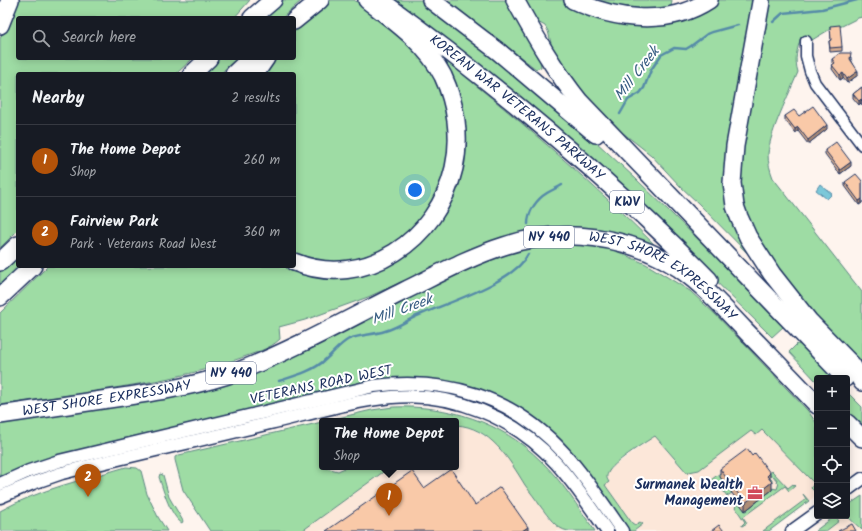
<!DOCTYPE html>
<html lang="en">
<head>
<meta charset="utf-8">
<style>
	body { margin:0; font-family:Kalam,sans-serif; background:#20242c; color:#f1f3f6 }
	.controls { position:absolute; right:12px; bottom:12px; display:grid; overflow:hidden; border-radius:4px; box-shadow:0 2px 10px #0003 }
	.controls button { width:36px; height:36px; display:grid; place-items:center; padding:0; border:0; border-bottom:1px solid #363941; background:#171b24; color:#f1f3f6; font:20px sans-serif }
	.you { position:absolute; left:415px; top:190px; width:14px; height:14px; margin:-10px; border:3px solid #fff; border-radius:50%; background:#1a73e8; box-shadow:0 0 0 6px #1a73e833 }
	.badge { display:grid; place-items:center; width:26px; height:26px; border-radius:50%; background:#b45309; color:#fff; font-size:13px; font-weight:700 }
	.pin { position:absolute; translate:-50% -33px; filter:drop-shadow(0 1px 2px #0008) }
	.pin::after { content:''; position:absolute; top:21px; width:14px; height:12px; background:inherit; clip-path:polygon(0 0,100% 0,50% 100%) }
	.popup { position:absolute; left:319px; top:418px; width:140px; height:52px; box-sizing:border-box; display:grid; place-content:center; border-radius:4px; background:#171b24; filter:drop-shadow(0 1px 3px #0005); font-size:13px; white-space:nowrap; color:#9ea1a6 }
	.popup b { font-size:15px; color:#f1f3f6 }
	.popup::after { content:''; position:absolute; left:50%; top:100%; margin-left:-8px; border:8px solid transparent; border-top-color:#171b24 }
	.list { margin:0; padding:0; list-style:none }
	h2 { display:flex; justify-content:space-between; align-items:center; height:52px; margin:0; padding:0 16px; font-size:17px }
	h2 small { font-size:13px; font-weight:400; color:#9ea1a6 }
	.list li { display:grid; grid-template-columns:26px 1fr auto; gap:12px; align-items:center; box-sizing:border-box; height:72px; padding:0 16px; border-top:1px solid #363941 }
	.list b { display:block; font-size:15px; white-space:nowrap }
	.list p { margin:0; font-size:13px; white-space:nowrap; color:#9ea1a6 }
	.list em { font-size:13px; font-style:normal; color:#9ea1a6 }
	.icon { flex:none; width:22px; height:22px; fill:none; stroke:currentColor; stroke-width:2; stroke-linecap:round; stroke-linejoin:round }
	.map { position:relative; flex:none; width:862px; height:531px; overflow:hidden }
	.search { position:absolute; background:#171b24; box-shadow:0 2px 10px #0003; left:16px; top:16px; width:280px; height:44px; display:flex; align-items:center; gap:10px; box-sizing:border-box; padding:0 14px; border-radius:4px; color:#9ea1a6; font-size:15px }
	.panel { position:absolute; background:#171b24; box-shadow:0 2px 10px #0003; left:16px; top:72px; width:280px; height:196px; border-radius:4px }
	.map>svg:first-child { display:block }
	.built { fill:#fce7d9 }
	.green { fill:#9edca4; stroke:#5c8681 }
	.water { fill:#7bc8d9; stroke:#558ba8 }
	.lines { fill:none; stroke-linecap:round; stroke-linejoin:round }
	.stream { stroke:#558ba8; stroke-width:2.5 }
	.minor-casing { stroke:#1b2f5e; stroke-width:13 }
	.tertiary-casing { stroke:#1b2f5e; stroke-width:15 }
	.motorway-casing { stroke:#1b2f5e; stroke-width:20 }
	.minor { stroke:#fff; stroke-width:10 }
	.tertiary { stroke:#fff; stroke-width:12 }
	.motorway { stroke:#fff; stroke-width:17 }
	.wall { fill:#d6ad90; stroke:#1b2f5e }
	.shaded-wall { fill:#ae8d76; stroke:#1b2f5e }
	.building { fill:#f9c9a8; stroke:#1b2f5e }
	.labels { text-anchor:middle; dominant-baseline:central; stroke-width:4; stroke-linejoin:round; paint-order:stroke }
	.shield { fill:#fff; stroke:#5f6d8e; stroke-width:1 }
	.shield-label { font-size:13px; font-weight:bold; fill:#1b2f5e }
	.street-label { font-size:14px; fill:#1b2f5e; stroke:#fff }
	.poi-label { font-size:14px; font-weight:bold; fill:#1b2f5e; stroke:#fff; text-anchor:end }
	.water-label { font-size:15px; font-style:italic; fill:#385d83; stroke:#fff }
</style>
</head>
<body>
<div class="map">
<svg width="862" height="531" viewBox="0 0 862 531">
	<rect width="100%" height="100%" fill="#fef4ee"/>
	<filter id="ink" filterUnits="userSpaceOnUse"><feTurbulence type="fractalNoise" baseFrequency=".025" numOctaves="2"/><feDisplacementMap in="SourceGraphic" scale="8" xChannelSelector="R" yChannelSelector="G"/><feConvolveMatrix kernelMatrix="1 2 1 2 8 2 1 2 1" color-interpolation-filters="sRGB"/></filter>
	<g filter="url(#ink)">
		<g class="built">
			<polygon points="760,424 817,483 817,495 769,531 638,531 605,485 609,482 607,476 608,472 615,465 655,436 685,471 689,472 693,472 699,470"/>
			<polygon points="456,425 465,426 473,429 493,441 506,455 548,517 554,523 567,531 302,531 390,467 456,467"/>
			<polygon points="835,516 847,516 862,531 815,531"/>
		</g>
		<g class="green">
			<polygon points="15,0 250,0 234,18 18,18 18,58 193,58 176,74 18,74 18,230 0,248 0,39"/>
			<polygon points="284,0 302,0 282,18 263,18"/>
			<polygon points="331,0 354,0 368,9 423,55 445,98 451,143 445,175 430,209 407,236 371,258 327,264 294,255 294,74 262,74 271,58 294,58 294,32"/>
			<polygon points="391,0 422,0 439,12 580,127 635,178 708,249 783,327 772,337 647,213"/>
			<path d="M447,0H510C518,15 540,52 541,67L536,69L532,66Z"/>
			<polygon points="520,0 565,0 615,17 716,0 754,0 739,74 729,145 756,262 699,204 680,186 651,155 623,133 584,93 552,47 548,31 545,26 536,21"/>
			<polygon points="585,0 672,0 671,7 668,10 626,11"/>
			<path d="M768,0H862V17L858,18L842,26L832,28L812,40L801,37C797,50 794,59 798,72C789,95 770,131 768,154C768,163 770,170 773,178L862,292V367L822,326L758,243L742,208L738,164Z"/>
			<path d="M433,51C512,113 588,178 659,249L627,239L470,251L368,297L305,320L279,327L280,339C270,349 254,353 241,358C194,375 152,382 102,390C68,395 34,400 0,405V313L48,266H294L303,269L403,252L460,153Z"/>
			<polygon points="220,58 237,58 220,74 203,74"/>
			<path d="M544,242L603,247L616,251L646,264L690,291L715,314L769,370L808,411L817,424V494L811,488L814,483L762,430L756,435L751,431L699,470L689,472L688,474L655,436C644,443 612,463 608,473C606,477 607,479 609,482L605,485L632,523L635,525L640,522L643,524L634,531H629L597,486L565,446L544,425L523,411L439,381L413,378L395,379L0,478V420L169,394L475,264Z"/>
			<polygon points="18,254 18,266 24,266 0,290 0,272"/>
			<polygon points="797,344 801,345 834,378 817,378 817,382 789,352"/>
			<polygon points="847,392 862,407 862,428 847,412"/>
			<path d="M393,407C447,405 501,421 541,461C562,481 578,507 595,531C587,531 576,531 568,531C556,529 548,516 541,507C536,499 530,492 525,485C509,459 490,427 456,425V421H325L372,410Z"/>
			<polygon points="322,422 322,446 320,450 322,467 338,471 347,467 390,467 302,531 210,531 183,490 175,460 175,457 179,455"/>
			<polygon points="738,460 720,477 732,493 727,496 715,480 710,483 708,482"/>
			<path d="M126,467L137,468L141,471L147,494L158,517L167,531H0V511C40,489 83,480 126,467Z"/>
			<polygon points="772,471 788,488 793,484 795,486 789,491 785,486 743,517 747,523 742,526 742,525 745,522 735,507 769,478 772,480 771,488 777,489 779,483 776,482 777,479 775,479 775,477 770,476 768,474"/>
			<path d="M160,474L163,475L169,497L183,521L182,523C171,517 163,490 159,477Z"/>
			<polygon points="803,494 809,501 769,531 763,531 806,499"/>
			<polygon points="862,496 862,530 847,516 847,506"/>
			<polygon points="835,516 839,521 826,531 815,531"/>
		</g>
		<polygon class="water" points="820,184 832,194 827,199 816,190"/>
		<g class="lines">
			<g class="stream">
				<polyline points="773,22 783,13 822,9 857,0"/>
				<polyline points="620,114 628,100 640,93 644,88 651,70 661,55 674,48 686,49 691,46 707,34 712,32 738,25"/>
				<path d="M528,224C528,211 537,199 547,193C552,190 557,188 562,185"/>
				<path d="M279,381C295,376 314,371 326,359C334,352 340,344 349,339C361,334 373,335 385,331C399,327 410,318 424,313C450,302 516,281 528,254"/>
			</g>
			<g class="minor-casing">
				<polyline id="minor" points="806,41 806,56 810,71 815,83 862,145"/>
			</g>
			<g class="tertiary-casing">
				<g id="tertiary">
					<path d="M0,484L29,471L59,461L374,386C448,377 514,397 564,453C586,477 604,505 622,531"/>
					<polyline points="847,490 862,479"/>
					<path d="M0,497L33,483L62,473C131,455 201,440 270,423C309,414 351,401 392,397C453,391 515,418 556,463C575,484 591,508 607,531"/>
					<polyline points="792,531 817,513"/>
				</g>
			</g>
			<g class="motorway-casing">
				<g id="motorway">
					<path id="s1" d="M380,0C497,85 608,177 709,280"/>
					<polyline points="431,0 499,52 596,134"/>
					<path d="M515,0C535,36 554,70 580,102L845,378"/>
					<path d="M573,0C615,20 668,27 709,0"/>
					<polyline points="761,2 735,146 732,183 735,206 739,217 748,237 772,274 809,321 852,365 862,382"/>
					<polyline points="252,18 273,0"/>
					<polyline points="294,21 320,0"/>
					<polyline points="0,25 10,0"/>
					<polyline points="192,74 209,58"/>
					<polyline points="234,74 251,58"/>
					<polyline points="255,74 266,58"/>
					<polyline points="0,262 18,245"/>
					<path d="M294,262C365,291 438,239 454,168C461,137 456,104 443,76C426,43 395,22 367,0"/>
					<polyline points="0,297 33,266"/>
					<path id="s2" d="M0,415C41,409 82,403 122,397C162,391 201,385 239,371C295,349 350,318 404,291C437,275 469,257 504,246C562,227 629,235 680,269C704,286 724,308 744,329C768,354 793,379 817,405"/>
					<polyline points="847,423 862,438"/>
				</g>
			</g>
			<use href="#minor" class="minor"/>
			<use href="#tertiary" class="tertiary"/>
			<use href="#motorway" class="motorway"/>
		</g>
		<g class="wall">
			<polygon points="830,26 842,47 842,51 830,52 829,41 831,40"/>
			<polygon points="851,57 851,59 858,75 847,83 843,78 840,80 832,69 833,64 832,63 832,59"/>
			<polygon points="862,87 862,105 861,103 859,105 853,98 853,94"/>
			<polygon points="785,116 799,116 827,129 808,144 798,131 795,133 785,120"/>
			<polygon points="825,150 851,166 840,174 825,154"/>
			<polygon points="862,181 862,203 859,205 845,186 845,182"/>
			<polygon points="720,469 770,480 772,490 745,511 720,477"/>
		</g>
		<g class="shaded-wall">
			<polygon points="858,71 858,75 847,83 847,79"/>
			<polygon points="843,73 843,78 840,80 840,75"/>
			<polygon points="861,99 861,103 859,105 859,101"/>
			<polygon points="827,125 827,129 808,144 808,140"/>
			<polygon points="798,127 798,131 795,133 795,129"/>
			<polygon points="851,162 851,166 840,174 840,170"/>
			<polygon points="862,199 862,203 859,205 859,201"/>
			<polygon points="770,473 770,481 767,476"/>
			<polygon points="772,482 772,490 745,511 745,503"/>
			<polygon points="528,527 528,531 522,531"/>
		</g>
		<g class="building">
			<polygon points="840,25 842,47 830,48 829,41 831,40 830,26"/>
			<polygon points="840,53 851,53 850,59 858,71 847,79 843,73 840,75 832,65 835,63 832,59"/>
			<polygon points="862,87 862,101 861,99 859,101 853,94"/>
			<polygon points="813,106 827,125 808,140 798,127 795,129 785,116 794,110 799,116"/>
			<polygon points="836,142 851,162 840,170 825,150"/>
			<polygon points="856,174 862,181 862,199 859,201 845,182"/>
			<polygon points="747,449 752,456 755,453 770,473 767,476 772,482 745,503 720,469"/>
			<polygon points="451,469 475,505 500,487 528,527 522,531 326,531 412,471 424,488"/>
			<polygon points="852,524 856,531 838,531"/>
			<polygon points="719,525 724,531 711,531"/>
		</g>
	</g>
	<defs>
		<g id="office-bare" transform="scale(1.2)"><path d="M-6-3h4V-5.5h4V-3h4V5H-6ZM-1-4.5V-3h2v-1.5ZM-6 0V1H6V0Z" fill="#d1495b" stroke="#fff" stroke-width="2.5" paint-order="stroke"/></g>
	</defs>
	<g fill-rule="evenodd">
		<use href="#office-bare" x="755" y="493"/>
	</g>
	<g class="labels">
		<g class="shield">
			<rect x="610" y="191" width="34" height="22" rx="3"/>
			<rect x="524" y="226" width="50" height="22" rx="3"/>
			<rect x="206" y="362" width="50" height="22" rx="3"/>
		</g>
		<g class="shield-label">
			<text x="627" y="202">KWV</text>
			<text x="549" y="237">NY 440</text>
			<text x="231" y="373">NY 440</text>
		</g>
		<g class="street-label">
			<text stroke="none"><textPath href="#s1" startOffset="174">KOREAN WAR VETERANS PARKWAY</textPath></text>
			<text stroke="none"><textPath href="#s2" startOffset="708">WEST SHORE EXPRESSWAY</textPath></text>
			<text transform="translate(321 385) rotate(-12)">VETERANS ROAD WEST</text>
			<text stroke="none"><textPath href="#s2" startOffset="108">WEST SHORE EXPRESSWAY</textPath></text>
		</g>
		<g class="poi-label">
			<text x="743" y="485">Surmanek Wealth<tspan x="743" dy="16">Management</tspan></text>
		</g>
		<g class="water-label">
			<text transform="translate(637 74) rotate(-52)">Mill Creek</text>
			<text transform="translate(402 310) rotate(-20)">Mill Creek</text>
		</g>
	</g>
</svg>
<div class="controls">
<button>+</button>
<button>−</button>
<button><svg class="icon" aria-label="locate" viewBox="0 0 24 24"><circle cx="12" cy="12" r="6"/><path d="M12 2v4M12 18v4M2 12h4M18 12h4"/></svg></button>
<button><svg class="icon" aria-label="layers" viewBox="0 0 24 24"><path d="M12 4l9 5-9 5-9-5zM3 14l9 5 9-5"/></svg></button>
</div>
<div class="you"></div>
<div class="pin badge" style="left:389px;top:516px">1</div>
<div class="popup"><b>The Home Depot</b>Shop</div>
<div class="pin badge" style="left:88px;top:497px">2</div>
<div class="search"><svg class="icon" aria-label="search" viewBox="0 0 24 24"><circle cx="10" cy="10" r="6"/><path d="M15 15l6 6"/></svg>Search here</div>
<section class="panel">
<h2>Nearby<small>2 results</small></h2>
<ul class="list">
<li><span class="badge">1</span><div><b>The Home Depot</b><p>Shop</p></div><em>260 m</em></li>
<li><span class="badge">2</span><div><b>Fairview Park</b><p>Park · Veterans Road West</p></div><em>360 m</em></li>
</ul>
</section>
</div>
</body>
</html>
